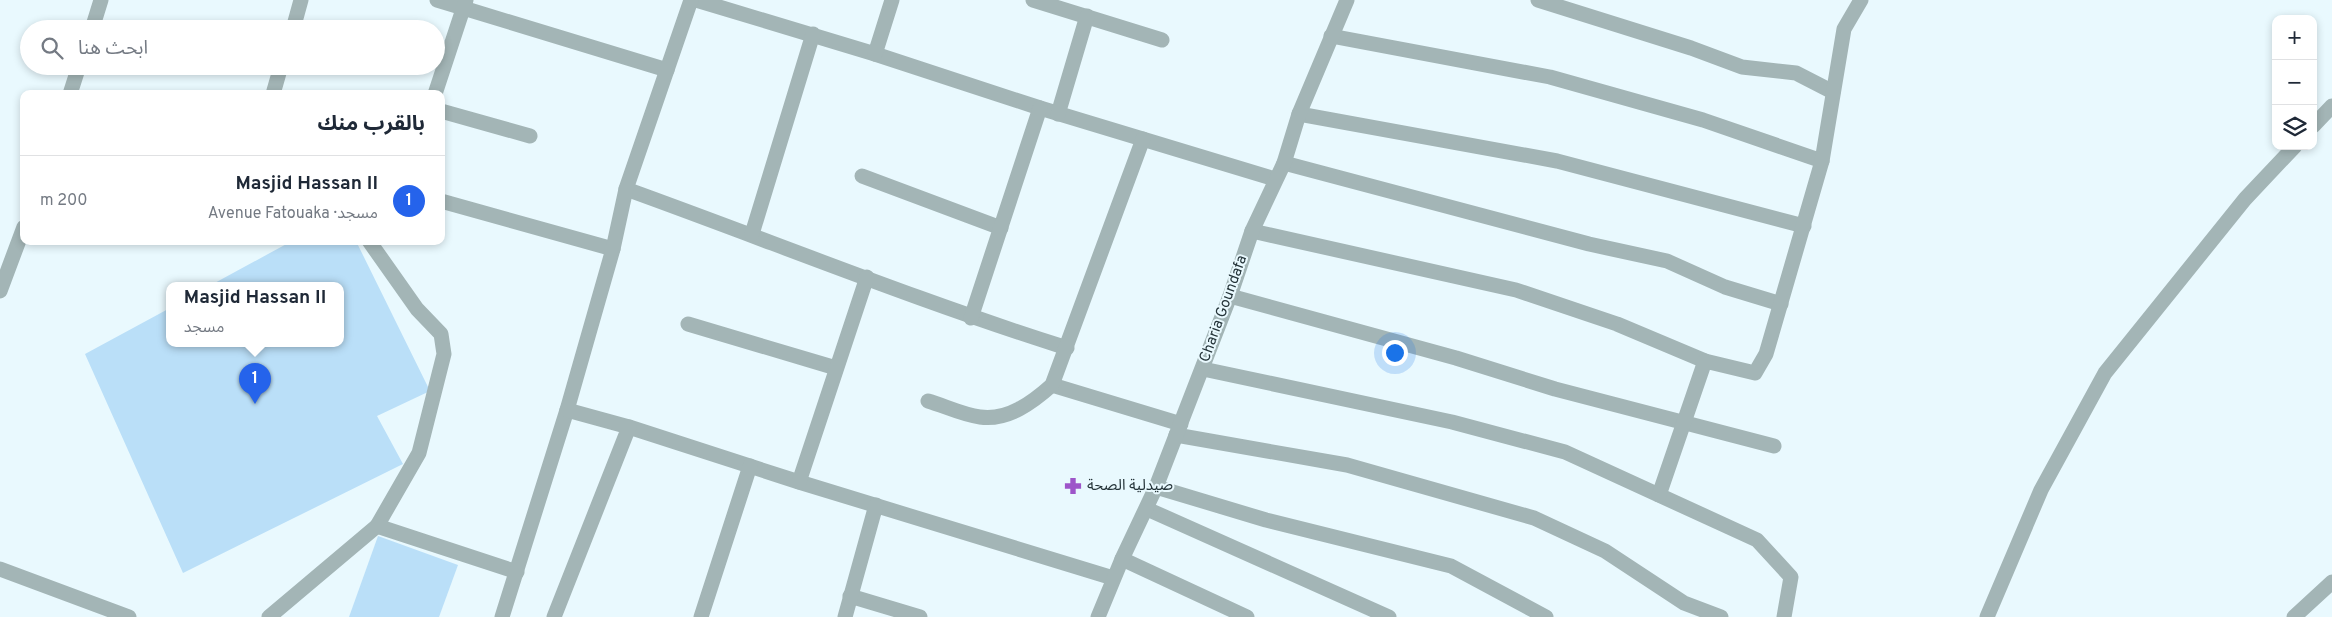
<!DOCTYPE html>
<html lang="ar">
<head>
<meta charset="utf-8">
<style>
	body { margin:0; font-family:Overpass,"Noto Sans Arabic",sans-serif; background:#f2f2f3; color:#1f2937; direction:rtl }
	.controls { position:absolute; right:15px; top:15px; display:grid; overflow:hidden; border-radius:10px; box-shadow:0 2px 8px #0003 }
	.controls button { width:45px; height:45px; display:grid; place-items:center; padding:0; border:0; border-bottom:1px solid #e0e1e3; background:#fff; color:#1f2937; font:25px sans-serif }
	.you { position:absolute; left:1394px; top:352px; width:18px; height:18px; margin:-12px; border:4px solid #fff; border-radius:50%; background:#1a73e8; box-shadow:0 0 0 8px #1a73e833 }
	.badge { display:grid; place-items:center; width:32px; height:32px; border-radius:50%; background:#2563eb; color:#fff; font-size:16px; font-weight:700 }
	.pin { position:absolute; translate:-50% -41px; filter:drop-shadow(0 1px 2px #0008) }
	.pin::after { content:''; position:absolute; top:26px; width:18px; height:15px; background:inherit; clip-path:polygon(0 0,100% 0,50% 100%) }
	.popup { position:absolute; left:166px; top:282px; width:178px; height:65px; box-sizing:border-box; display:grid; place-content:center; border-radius:10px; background:#fff; filter:drop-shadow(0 1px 4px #0005); font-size:16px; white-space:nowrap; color:#747a83 }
	.popup b { font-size:19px; color:#1f2937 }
	.popup::after { content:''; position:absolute; left:50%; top:100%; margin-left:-10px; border:10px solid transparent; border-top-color:#fff }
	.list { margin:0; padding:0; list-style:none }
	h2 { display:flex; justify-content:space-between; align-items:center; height:65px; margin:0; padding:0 20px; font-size:21px }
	h2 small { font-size:16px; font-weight:400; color:#747a83 }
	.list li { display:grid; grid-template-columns:32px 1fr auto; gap:15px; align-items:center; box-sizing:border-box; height:90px; padding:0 20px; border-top:1px solid #e0e1e3 }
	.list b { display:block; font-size:19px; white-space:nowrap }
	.list p { margin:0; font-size:16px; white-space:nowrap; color:#747a83 }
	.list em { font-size:16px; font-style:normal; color:#747a83 }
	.icon { flex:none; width:28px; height:28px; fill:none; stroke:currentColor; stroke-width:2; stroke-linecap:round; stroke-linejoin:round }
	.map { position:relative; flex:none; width:2332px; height:617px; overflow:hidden; direction:ltr }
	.search { position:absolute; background:#fff; box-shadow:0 2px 8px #0003; left:20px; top:20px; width:425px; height:55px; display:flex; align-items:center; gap:12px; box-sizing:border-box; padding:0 18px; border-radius:28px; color:#747a83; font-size:19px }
	.panel { position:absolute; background:#fff; box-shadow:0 2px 8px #0003; left:20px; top:90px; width:425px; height:155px; border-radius:10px; direction:rtl }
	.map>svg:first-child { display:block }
	.building { fill:#badff8 }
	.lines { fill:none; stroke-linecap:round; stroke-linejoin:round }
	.minor { stroke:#a3b5b6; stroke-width:15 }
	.labels { text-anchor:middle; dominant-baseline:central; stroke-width:4; stroke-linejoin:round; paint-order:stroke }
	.street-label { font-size:15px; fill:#253439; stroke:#e9f9fe }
	.poi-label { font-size:15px; fill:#253439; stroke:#e9f9fe; text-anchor:start }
</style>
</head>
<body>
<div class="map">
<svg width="2332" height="617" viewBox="0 0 2332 617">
	<rect width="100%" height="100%" fill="#e9f9fe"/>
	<g class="building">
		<polygon points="292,241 356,241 430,391 377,416 403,464 183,573 85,354 170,308 170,343 340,343 340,285 211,285"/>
		<polygon points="378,536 458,565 439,617 349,617"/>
	</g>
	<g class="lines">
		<g class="minor">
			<polyline points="437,0 667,70"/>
			<polyline points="696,0 875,54 1040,108 1275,179"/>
			<polyline points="1033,0 1162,40"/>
			<polyline points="1538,0 1691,48 1742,67 1796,73 1833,92"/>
			<polyline points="92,29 101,0"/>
			<polyline points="293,29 301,0"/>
			<polyline points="1331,36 1550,77 1703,120 1822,161"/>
			<polyline points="875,54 892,0"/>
			<polyline points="70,94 79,66"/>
			<polyline points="273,94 281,66"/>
			<polyline points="435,94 466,0"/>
			<polyline points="441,111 530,136"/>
			<polyline points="1058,114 1087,16"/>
			<polyline points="1299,114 1557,161 1804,226"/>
			<polyline points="2313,126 2332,106"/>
			<polyline points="1284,163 1589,244 1667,261 1725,287 1781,304"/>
			<polyline points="862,176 1001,228"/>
			<path d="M626,189C773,242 918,301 1067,348"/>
			<polyline points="441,201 613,249"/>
			<polyline points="1252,231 1516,290 1617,324 1705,361"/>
			<polyline points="752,234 813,34"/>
			<polyline points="369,241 417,309 441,334 444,354 419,453 377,526"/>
			<polyline points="0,291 24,227"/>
			<polyline points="1230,296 1456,358 1555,389 1774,446"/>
			<polyline points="971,318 1040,108"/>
			<polyline points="688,324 836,368"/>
			<polyline points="1203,369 1452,422 1565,452 1757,540 1791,577 1784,617"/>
			<polyline points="1052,385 1181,424"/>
			<path d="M928,401C945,406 963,415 980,417C1008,421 1033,402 1052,385L1143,139"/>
			<polyline points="629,427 799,482 1113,578"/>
			<polyline points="1176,435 1347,465 1534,518 1605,551 1684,603 1721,617"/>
			<polyline points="799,482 867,277"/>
			<polyline points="1156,487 1266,520 1451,566 1546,617"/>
			<polyline points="1659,495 1705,361 1755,373 1766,354 1822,161 1844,29 1861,0"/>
			<polyline points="1147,509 1389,617"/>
			<polyline points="1122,559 1247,617"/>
			<polyline points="0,569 129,617"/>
			<polyline points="850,596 920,617"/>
			<polyline points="269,617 377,526 517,572"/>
			<polyline points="502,617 567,410"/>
			<polyline points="554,617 629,427 567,410 613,249 626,189 691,0"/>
			<polyline points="701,617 750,466"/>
			<polyline points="845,617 876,505"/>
			<polyline points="1098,617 1122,559 1156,487 1230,296 1252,231 1284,163 1299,114 1347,0"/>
			<polyline points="1987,617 2041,490 2105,373 2245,199 2295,146"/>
			<polyline points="2294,617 2332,582"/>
		</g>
	</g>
	<defs>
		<g id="pharmacy-bare" transform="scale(1.35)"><path d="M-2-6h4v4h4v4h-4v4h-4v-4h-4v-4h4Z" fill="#9d55c9" stroke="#e9f9fe" stroke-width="2.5" paint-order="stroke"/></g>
	</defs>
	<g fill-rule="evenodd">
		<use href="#pharmacy-bare" x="1073" y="486"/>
	</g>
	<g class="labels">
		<g class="street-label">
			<text transform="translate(1224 309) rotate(-70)">Charia Goundafa</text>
		</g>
		<g class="poi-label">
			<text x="1087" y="486">صيدلية الصحة</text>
		</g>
	</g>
</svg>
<div class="controls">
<button>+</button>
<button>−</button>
<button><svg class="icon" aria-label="layers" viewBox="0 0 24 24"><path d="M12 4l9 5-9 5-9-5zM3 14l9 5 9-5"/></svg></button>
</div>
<div class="you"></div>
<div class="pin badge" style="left:255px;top:404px">1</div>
<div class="popup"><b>Masjid Hassan II</b>مسجد</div>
<div class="search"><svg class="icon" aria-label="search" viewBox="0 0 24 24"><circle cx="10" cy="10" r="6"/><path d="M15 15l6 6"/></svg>ابحث هنا</div>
<section class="panel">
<h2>بالقرب منك<small></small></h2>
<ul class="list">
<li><span class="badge">1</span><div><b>Masjid Hassan II</b><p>مسجد · Avenue Fatouaka</p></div><em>200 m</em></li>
</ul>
</section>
</div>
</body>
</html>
